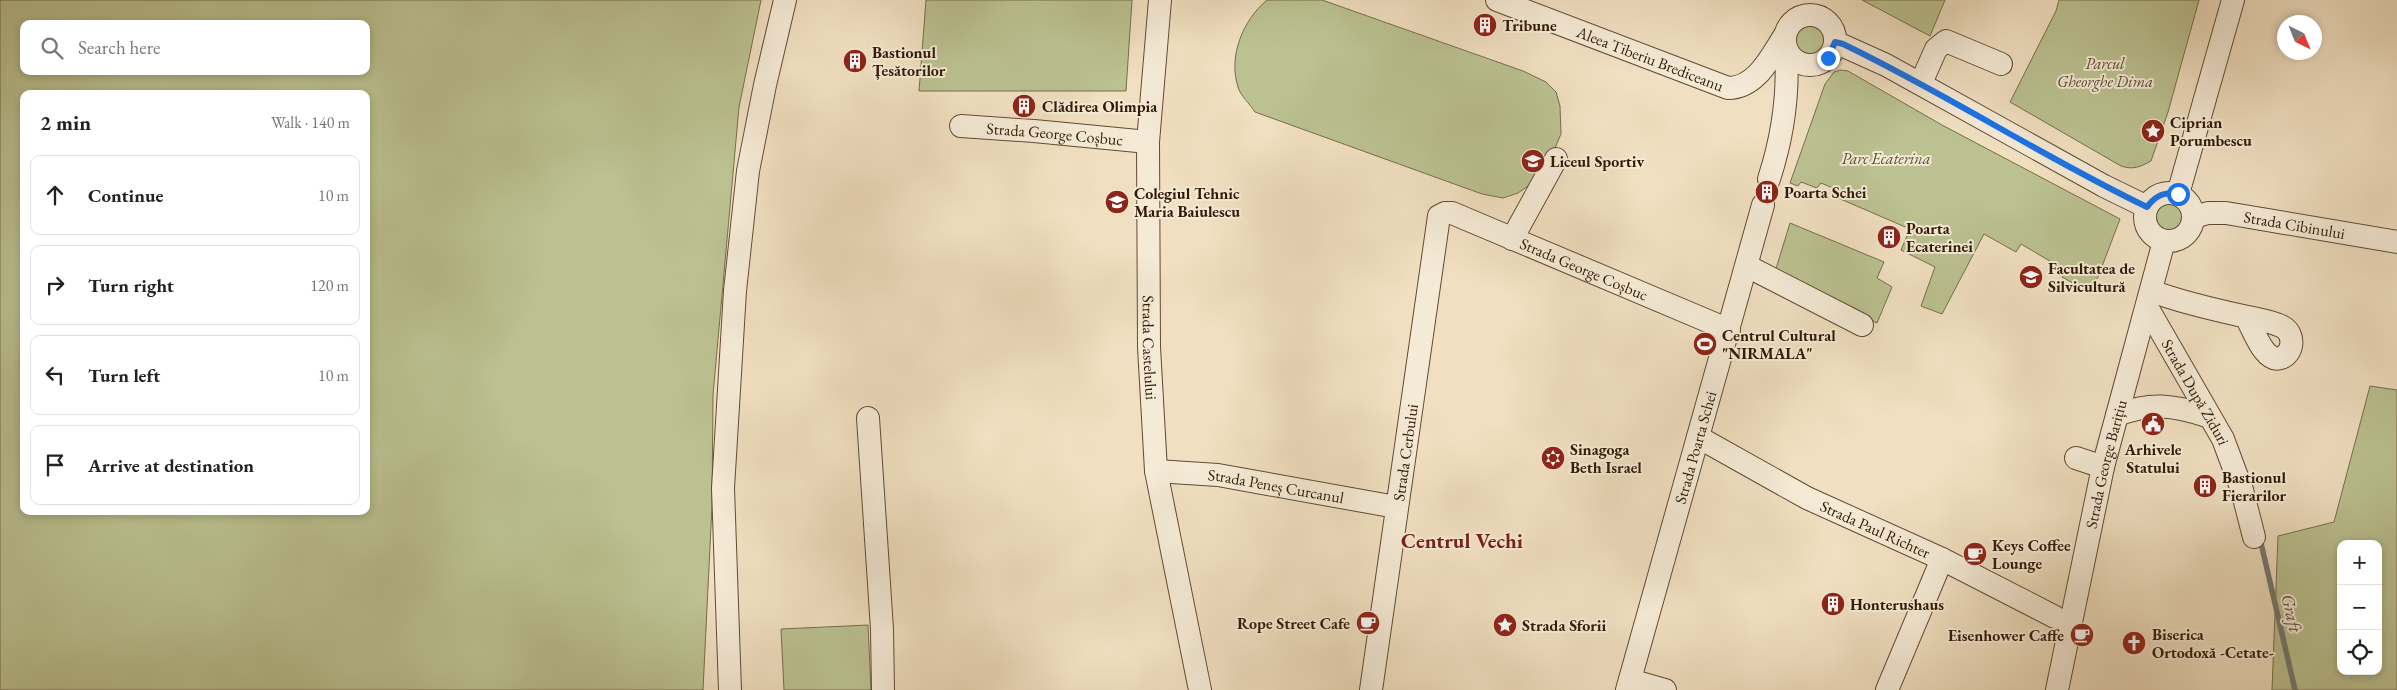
<!DOCTYPE html>
<html lang="en">
<head>
<meta charset="utf-8">
<style>
	body { margin:0; font-family:"EB Garamond",serif; background:#f2f2f2; color:#222 }
	.controls { position:absolute; right:15px; bottom:15px; display:grid; overflow:hidden; border-radius:10px; box-shadow:0 2px 8px #0003 }
	.controls button { width:45px; height:45px; display:grid; place-items:center; padding:0; border:0; border-bottom:1px solid #e0e0e0; background:#fff; color:#222; font:25px sans-serif }
	.compass { position:absolute; left:2277px; top:15px; width:45px; height:45px; border-radius:50%; background:#fff; box-shadow:0 2px 8px #0003; rotate:137deg }
	.stop { position:absolute; width:15px; height:15px; margin:-11px; border:4px solid #1a73e8; border-radius:50%; background:#fff }
	.stop.end { background:#1a73e8; border-color:#fff; box-shadow:0 1px 5px #0008 }
	.list { margin:0; padding:0; list-style:none }
	h2 { display:flex; justify-content:space-between; align-items:center; height:65px; margin:0; padding:0 20px; font-size:21px }
	h2 small { font-size:16px; font-weight:400; color:#767676 }
	.list li { display:grid; grid-template-columns:32px 1fr auto; gap:15px; align-items:center; box-sizing:border-box; height:80px; margin:0 10px 10px; padding:0 10px; border:1px solid #e0e0e0; border-radius:10px }
	.list b { display:block; font-size:19px; white-space:nowrap }
	.list em { font-size:16px; font-style:normal; color:#767676 }
	.icon { flex:none; width:28px; height:28px; fill:none; stroke:currentColor; stroke-width:2; stroke-linecap:round; stroke-linejoin:round }
	.map { position:relative; flex:none; width:2397px; height:690px; overflow:hidden }
	.search { position:absolute; background:#fff; box-shadow:0 2px 8px #0003; left:20px; top:20px; width:350px; height:55px; display:flex; align-items:center; gap:12px; box-sizing:border-box; padding:0 18px; border-radius:10px; color:#767676; font-size:19px }
	.panel { position:absolute; background:#fff; box-shadow:0 2px 8px #0003; left:20px; top:90px; width:350px; height:425px; border-radius:10px }
	.map>svg:first-child { display:block }
	.green { fill:#bbc191; stroke:#766e4a; fill-rule:evenodd }
	.lines { fill:none; stroke-linecap:round; stroke-linejoin:round }
	.stream { stroke:#727a72; stroke-width:5.5 }
	.minor-casing { stroke:#614b33; stroke-width:24 }
	.minor { stroke:#f5ead6; stroke-width:22 }
	.route { stroke:#1a73e8; stroke-width:6 }
	.labels { text-anchor:middle; dominant-baseline:central; stroke-width:4; stroke-linejoin:round; paint-order:stroke }
	.poi-label { font-size:16px; font-weight:bold; fill:#311a04; stroke:#f5ead6; text-anchor:start }
	.street-label { font-size:16px; fill:#311a04; stroke:#f5ead6 }
	.park-label { font-size:16px; font-style:italic; fill:#5a4c2e; stroke:#f5ead6 }
	.water-label { font-size:18px; font-style:italic; fill:#575244; stroke:#f5ead6 }
	.district-label { font-size:21px; font-weight:bold; fill:#7a1f14; stroke:#f5ead6 }
</style>
</head>
<body>
<div class="map">
<svg width="2397" height="690" viewBox="0 0 2397 690">
	<rect width="100%" height="100%" fill="#f0dfc0"/>
	<filter id="stains"><feTurbulence type="fractalNoise" baseFrequency=".004" numOctaves="4"/><feColorMatrix values="0 0 0 0 .2 0 0 0 0 .09 0 0 0 0 .02 0 0 0 .5 -.17"/></filter>
	<radialGradient id="worn" r=".72"><stop offset=".6" stop-color="#630" stop-opacity="0"/><stop offset="1" stop-color="#630" stop-opacity=".3"/></radialGradient>
	<g class="green">
		<path d="M0,0H761L739,107L713,395L712,506L703,690H0ZM24,24H366V71H24ZM24,94H366V511H24Z"/>
		<polygon points="926,0 1132,0 1126,91 919,91"/>
		<path d="M1322,0L1523,71L1546,82L1556,92L1560,106L1561,134L1551,157L1538,179L1518,193L1503,198L1482,194L1255,112C1250,104 1240,95 1238,87C1228,56 1243,20 1267,0Z"/>
		<polygon points="1862,0 1945,0 1930,36"/>
		<path d="M2059,0H2199L2168,112L2151,161C2140,167 2133,170 2121,166L2010,102L2056,11Z"/>
		<circle cx="1810" cy="40" r="18"/>
		<polygon points="1841,70 1848,71 1942,125 2120,219 2098,277 2089,292 2062,277 2065,270 2021,244 2016,252 1984,234 1942,314 1921,306 1935,267 1901,250 1910,229 1838,198 1840,191 1821,183 1817,188 1801,182 1798,186 1790,183 1825,84 1834,72"/>
		<circle cx="2169" cy="216" r="14"/>
		<polygon points="1790,223 1884,262 1877,278 1892,287 1877,323 1775,272"/>
		<path d="M2370,386L2397,390V690H2272L2278,536L2334,522ZM2341,544H2378V671H2341Z"/>
		<polygon points="868,625 871,690 784,690 781,629"/>
	</g>
	<g class="lines">
		<polyline class="stream" points="2261,543 2295,690"/>
		<g class="minor-casing">
			<g id="minor">
				<path id="s1" d="M1160,0L1148,142L1149,347L1156,471L1200,690"/>
				<path id="s2" d="M1497,0L1728,88C1757,88 1771,56 1785,35"/>
				<circle cx="1810" cy="40" r="25"/>
				<polyline points="1835,42 1886,65 2104,186 2147,207"/>
				<polyline points="1921,83 1936,49 1946,41 2001,64"/>
				<path id="s3" d="M961,126L1034,131L1148,142"/>
				<path d="M1769,179C1783,136 1789,96 1786,51"/>
				<circle cx="2169" cy="217" r="24"/>
				<polyline points="2178,194 2233,0"/>
				<path id="s4" d="M2194,217L2208,213H2226L2397,242"/>
				<polyline points="1512,239 1556,159"/>
				<polyline points="1747,266 1862,325"/>
				<path d="M2151,291C2181,302 2211,309 2243,316C2255,319 2272,321 2283,327C2295,334 2294,353 2281,358C2264,364 2253,328 2246,317"/>
				<path id="s5" d="M2147,307L2223,439L2242,490L2254,537"/>
				<path d="M2117,415C2151,402 2173,405 2207,416"/>
				<polyline points="868,418 882,629 883,690"/>
				<path id="s6" d="M1698,437L1807,498L1942,559L2055,617"/>
				<polyline points="2076,458 2103,467"/>
				<path id="s7" d="M1156,471L1218,475L1396,507"/>
				<polyline points="1630,680 1665,690"/>
				<polyline points="730,690 723,488 735,291 748,171 765,85 785,0"/>
				<path id="s8" d="M1371,690L1439,216L1445,213H1452L1729,330"/>
				<path id="s9" d="M1627,690L1763,205"/>
				<polyline points="1887,690 1942,559"/>
				<path id="s10" d="M2057,690L2103,467L2164,241"/>
			</g>
		</g>
		<use href="#minor" class="minor"/>
	</g>
	<g class="lines">
		<path class="route" d="M1828,58L1835,42L1843,44C1947,94 2043,157 2147,207C2155,196 2164,191 2178,194"/>
	</g>
	<defs>
		<g id="building-disc" transform="scale(1.25)"><circle r="9.5" fill="#8f2418" stroke="#f5ead6"/><path d="M-4-6H4V6H1V3H-1V6H-4ZM-2.5-4.3h1.7v1.8h-1.7ZM.8-4.3h1.7v1.8H.8ZM-2.5-1h1.7V.8h-1.7ZM.8-1h1.7V.8H.8Z" fill="#fff"/></g>
		<g id="sight-disc" transform="scale(1.25)"><circle r="9.5" fill="#8f2418" stroke="#f5ead6"/><path d="M0-6L1.8-2.2L6-1.7L2.9 1.2L3.7 5.4L0 3.3L-3.7 5.4L-2.9 1.2L-6-1.7L-1.8-2.2Z" fill="#fff"/></g>
		<g id="university-disc" transform="scale(1.25)"><circle r="9.5" fill="#8f2418" stroke="#f5ead6"/><path d="M0-5L7-2L0 1L-7-2ZM-4 1L0 2.5L4 1V4Q0 6-4 4Z" fill="#fff"/></g>
		<g id="school-disc" transform="scale(1.25)"><circle r="9.5" fill="#8f2418" stroke="#f5ead6"/><path d="M0-5L7-2L0 1L-7-2ZM-4 1L0 2.5L4 1V4Q0 6-4 4Z" fill="#fff"/></g>
		<g id="stadium-disc" transform="scale(1.25)"><circle r="9.5" fill="#8f2418" stroke="#f5ead6"/><path d="M0-5a6.5 5 0 1 0 0 10a6.5 5 0 1 0 0-10ZM-3.5-1.8h7v3.6h-7Z" fill="#fff"/></g>
		<g id="civic-disc" transform="scale(1.25)"><circle r="9.5" fill="#8f2418" stroke="#f5ead6"/><path d="M-.6-6.5H3V-4.5H.6V-3L4-1V1h2V6H-6V1h2V-1L-.6-3ZM-1.2 2.5V6h2.4V2.5Z" fill="#fff"/></g>
		<g id="synagogue-disc" transform="scale(1.25)"><circle r="9.5" fill="#8f2418" stroke="#f5ead6"/><path d="M0-6.5L5.6 3.2H-5.6ZM0 6.5L5.6-3.2H-5.6Z" fill="#fff"/></g>
		<g id="cafe-disc" transform="scale(1.25)"><circle r="9.5" fill="#8f2418" stroke="#f5ead6"/><path d="M-5.5-4.5H6V0H3Q3 3.5 0 3.5H-2.5Q-5.5 3.5-5.5 0ZM3-3.2v2h1.7v-2ZM-6 4.5H4V6H-6Z" fill="#fff"/></g>
		<g id="church-disc" transform="scale(1.25)"><circle r="9.5" fill="#8f2418" stroke="#f5ead6"/><path d="M-1.2-6h2.4v3.5h3.3v2.4h-3.3V6h-2.4V-.1h-3.3v-2.4h3.3Z" fill="#fff"/></g>
	</defs>
	<g fill-rule="evenodd">
		<use href="#building-disc" x="1485" y="25"/>
		<use href="#building-disc" x="855" y="61"/>
		<use href="#building-disc" x="1024" y="106"/>
		<use href="#sight-disc" x="2153" y="131"/>
		<use href="#university-disc" x="1533" y="161"/>
		<use href="#building-disc" x="1767" y="192"/>
		<use href="#school-disc" x="1117" y="202"/>
		<use href="#building-disc" x="1889" y="237"/>
		<use href="#university-disc" x="2031" y="277"/>
		<use href="#stadium-disc" x="1705" y="344"/>
		<use href="#civic-disc" x="2153" y="424"/>
		<use href="#synagogue-disc" x="1553" y="458"/>
		<use href="#building-disc" x="2205" y="486"/>
		<use href="#cafe-disc" x="1975" y="554"/>
		<use href="#building-disc" x="1833" y="604"/>
		<use href="#cafe-disc" x="1368" y="623"/>
		<use href="#sight-disc" x="1505" y="625"/>
		<use href="#cafe-disc" x="2082" y="635"/>
		<use href="#church-disc" x="2134" y="643"/>
	</g>
	<g class="labels">
		<g class="poi-label">
			<text x="1502" y="25">Tribune</text>
			<text x="872" y="52">Bastionul<tspan x="872" dy="18">Țesătorilor</tspan></text>
			<text x="1042" y="106">Clădirea Olimpia</text>
			<text x="2170" y="122">Ciprian<tspan x="2170" dy="18">Porumbescu</tspan></text>
			<text x="1550" y="161">Liceul Sportiv</text>
			<text x="1784" y="192">Poarta Schei</text>
			<text x="1134" y="193">Colegiul Tehnic<tspan x="1134" dy="18">Maria Baiulescu</tspan></text>
			<text x="1906" y="228">Poarta<tspan x="1906" dy="18">Ecaterinei</tspan></text>
			<text x="2048" y="268">Facultatea de<tspan x="2048" dy="18">Silvicultură</tspan></text>
			<text x="1722" y="335">Centrul Cultural<tspan x="1722" dy="18">"NIRMALA"</tspan></text>
			<text x="1570" y="449">Sinagoga<tspan x="1570" dy="18">Beth Israel</tspan></text>
			<text x="2153" y="449" text-anchor="middle">Arhivele<tspan x="2153" dy="18">Statului</tspan></text>
			<text x="2222" y="477">Bastionul<tspan x="2222" dy="18">Fierarilor</tspan></text>
			<text x="1992" y="545">Keys Coffee<tspan x="1992" dy="18">Lounge</tspan></text>
			<text x="1850" y="604">Honterushaus</text>
			<text x="1350" y="623" text-anchor="end">Rope Street Cafe</text>
			<text x="1522" y="625">Strada Sforii</text>
			<text x="2152" y="634">Biserica<tspan x="2152" dy="18">Ortodoxă -Cetate-</tspan></text>
			<text x="2064" y="635" text-anchor="end">Eisenhower Caffe</text>
		</g>
		<g class="street-label">
			<text stroke="none"><textPath href="#s2" startOffset="164">Aleea Tiberiu Brediceanu</textPath></text>
			<text stroke="none"><textPath href="#s3" startOffset="94">Strada George Coșbuc</textPath></text>
			<text stroke="none"><textPath href="#s4" startOffset="102">Strada Cibinului</textPath></text>
			<text stroke="none"><textPath href="#s8" startOffset="636">Strada George Coșbuc</textPath></text>
			<text stroke="none"><textPath href="#s1" startOffset="348">Strada Castelului</textPath></text>
			<text stroke="none"><textPath href="#s5" startOffset="98">Strada După Ziduri</textPath></text>
			<text stroke="none"><textPath href="#s9" startOffset="252">Strada Poarta Schei</textPath></text>
			<text stroke="none"><textPath href="#s8" startOffset="240">Strada Cerbului</textPath></text>
			<text stroke="none"><textPath href="#s10" startOffset="231">Strada George Barițiu</textPath></text>
			<text stroke="none"><textPath href="#s7" startOffset="121">Strada Peneș Curcanul</textPath></text>
			<text stroke="none"><textPath href="#s6" startOffset="200">Strada Paul Richter</textPath></text>
		</g>
		<g class="park-label">
			<text x="2105" y="63">Parcul<tspan x="2105" dy="18">Gheorghe Dima</tspan></text>
			<text x="1886" y="158">Parc Ecaterina</text>
		</g>
		<g class="water-label">
			<text transform="translate(2292 613) rotate(77)">Graft</text>
		</g>
		<g class="district-label">
			<text x="1462" y="540">Centrul Vechi</text>
		</g>
	</g>
	<rect width="100%" height="100%" filter="url(#stains)"/>
	<rect width="100%" height="100%" fill="url(#worn)"/>
</svg>
<div class="controls">
<button>+</button>
<button>−</button>
<button><svg class="icon" aria-label="locate" viewBox="0 0 24 24"><circle cx="12" cy="12" r="6"/><path d="M12 2v4M12 18v4M2 12h4M18 12h4"/></svg></button>
</div>
<svg class="compass" viewBox="-18 -18 36 36"><path d="M0-13l5 13h-10z" fill="#e53935"/><path d="M0 13l5-13h-10z" fill="#767676"/></svg>
<div class="stop" style="left:2178px;top:194px"></div>
<div class="stop end" style="left:1828px;top:58px"></div>
<div class="search"><svg class="icon" aria-label="search" viewBox="0 0 24 24"><circle cx="10" cy="10" r="6"/><path d="M15 15l6 6"/></svg>Search here</div>
<section class="panel">
<h2>2 min<small>Walk · 140 m</small></h2>
<ul class="list">
<li><svg class="icon" aria-label="ahead" viewBox="0 0 24 24"><path d="M12 20V5M6 11l6-6 6 6"/></svg><div><b>Continue</b></div><em>10 m</em></li>
<li><svg class="icon" aria-label="right" viewBox="0 0 24 24"><path d="M7 20v-9h11M14 6l5 5-5 5"/></svg><div><b>Turn right</b></div><em>120 m</em></li>
<li><svg class="icon" aria-label="left" viewBox="0 0 24 24"><path d="M17 20v-9H6M10 6l-5 5 5 5"/></svg><div><b>Turn left</b></div><em>10 m</em></li>
<li><svg class="icon" aria-label="arrive" viewBox="0 0 24 24"><path d="M6 21V4h12l-3 4 3 4H6"/></svg><div><b>Arrive at destination</b></div></li>
</ul>
</section>
</div>
</body>
</html>
